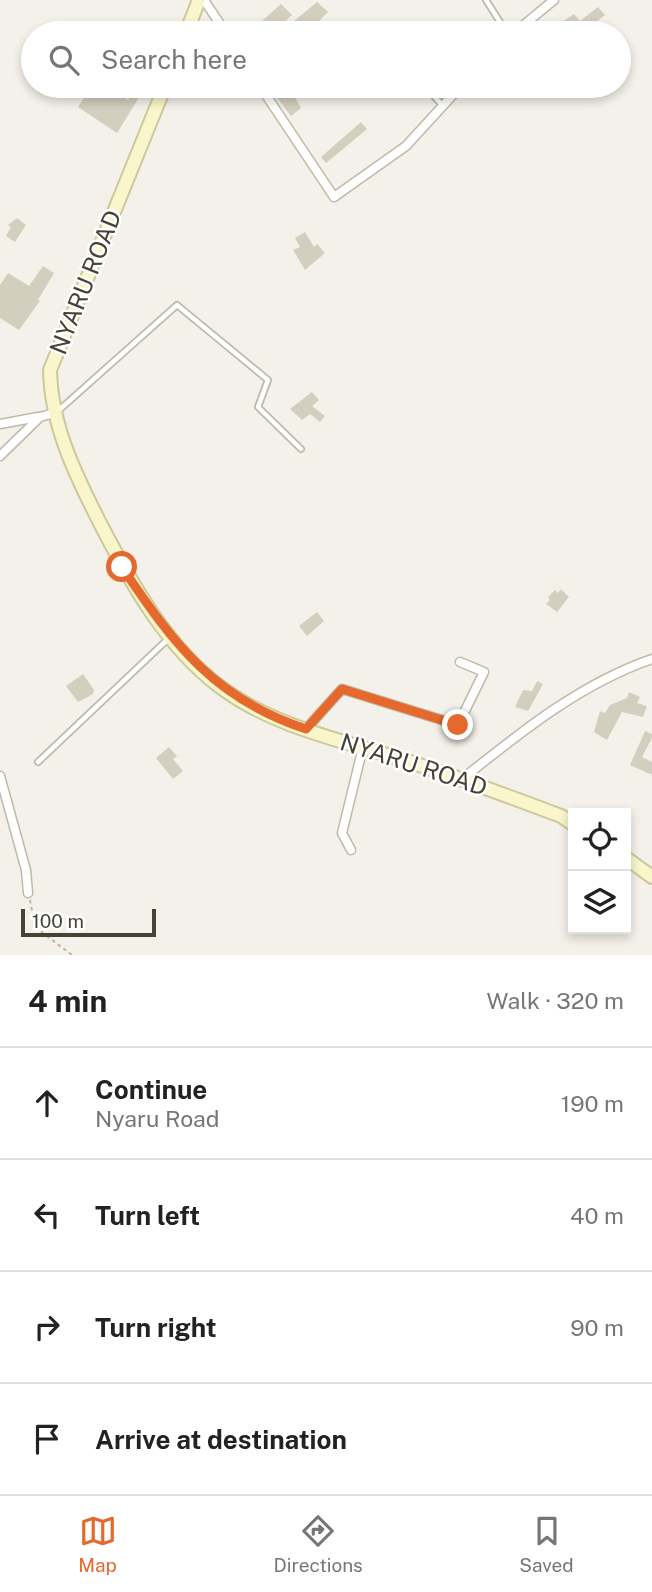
<!DOCTYPE html>
<html lang="en">
<head>
<meta charset="utf-8">
<style>
	body { margin:0; font-family:"Public Sans",sans-serif; background:#f2f2f2; color:#222 }
	.controls { position:absolute; right:21px; bottom:21px; display:grid; overflow:hidden; border-radius:0px; box-shadow:0 4px 10px #0003 }
	.controls button { width:63px; height:63px; display:grid; place-items:center; padding:0; border:0; border-bottom:2px solid #e0e0e0; background:#fff; color:#222; font:35px sans-serif }
	.scale { position:absolute; left:21px; bottom:18px; width:135px; box-sizing:border-box; padding-left:7px; border:4px solid #454238; border-top:0; font-size:19px; line-height:24px; white-space:nowrap; color:#454238; -webkit-text-stroke:5px #fff; paint-order:stroke }
	.stop { position:absolute; width:21px; height:21px; margin:-16px; border:5px solid #e5692d; border-radius:50%; background:#fff }
	.stop.end { background:#e5692d; border-color:#fff; box-shadow:0 2px 7px #0008 }
	.list { margin:0; padding:0; list-style:none }
	h2 { display:flex; justify-content:space-between; align-items:center; height:91px; margin:0; padding:0 28px; font-size:30px }
	h2 small { font-size:23px; font-weight:400; color:#767676 }
	.list li { display:grid; grid-template-columns:46px 1fr auto; gap:21px; align-items:center; box-sizing:border-box; height:112px; padding:0 28px; border-top:2px solid #e0e0e0 }
	.list b { display:block; font-size:26px; white-space:nowrap }
	.list p { margin:0; font-size:23px; white-space:nowrap; color:#767676 }
	.list em { font-size:23px; font-style:normal; color:#767676 }
	.icon { flex:none; width:38px; height:38px; fill:none; stroke:currentColor; stroke-width:2; stroke-linecap:round; stroke-linejoin:round }
	.map { position:relative; flex:none; width:652px; height:955px; overflow:hidden }
	.search { position:absolute; background:#fff; box-shadow:0 4px 10px #0003; left:21px; right:21px; top:21px; height:77px; display:flex; align-items:center; gap:18px; box-sizing:border-box; padding:0 24px; border-radius:38px; color:#767676; font-size:26px }
	.sheet { height:539px; background:#fff }
	nav { display:flex; justify-content:space-around; align-items:center; box-sizing:border-box; height:98px; border-top:2px solid #e0e0e0; background:#fff; font-size:19px; color:#767676 }
	nav a { display:grid; justify-items:center; gap:4px }
	nav .on { color:#e5692d }
	.map>svg:first-child { display:block }
	.building { fill:#d3cfbf }
	.lines { fill:none; stroke-linecap:round; stroke-linejoin:round }
	.service-casing { stroke:#bdbaac; stroke-width:8 }
	.minor-casing { stroke:#bdbaac; stroke-width:11 }
	.secondary-casing { stroke:#cec99c; stroke-width:16 }
	.path { stroke:#bdb89f; stroke-width:2; stroke-dasharray:3.5 3.5; stroke-linecap:butt }
	.service { stroke:#fff; stroke-width:4.5 }
	.minor { stroke:#fff; stroke-width:8 }
	.secondary { stroke:#f9f6cc; stroke-width:12 }
	.route { stroke:#e5692d; stroke-width:9 }
	.labels { text-anchor:middle; dominant-baseline:central; stroke-width:5; stroke-linejoin:round; paint-order:stroke }
	.street-label { font-size:24px; fill:#454238; stroke:#fff }
</style>
</head>
<body>
<div class="map">
<svg width="652" height="955" viewBox="0 0 652 955">
	<rect width="100%" height="100%" fill="#f3f1e9"/>
	<g class="building">
		<polygon points="317,2 328,12 309,31 309,24 294,21"/>
		<polygon points="281,4 292,15 281,25 290,33 257,33 253,29"/>
		<polygon points="598,7 605,15 582,33 558,33 554,27 574,14 580,21"/>
		<polygon points="92,86 121,86 116,93 128,100 137,86 146,86 117,133 78,107"/>
		<polygon points="268,86 305,86 293,94 301,108 291,116"/>
		<polygon points="361,122 367,129 326,163 321,157"/>
		<polygon points="17,218 26,225 15,242 6,236 11,227 8,225"/>
		<polygon points="305,232 314,247 317,244 325,253 305,270 293,250 300,247 295,238"/>
		<polygon points="43,266 54,273 38,300 40,301 19,330 0,318 0,285 8,273 29,286"/>
		<polygon points="312,392 319,400 312,406 325,416 320,422 310,414 302,420 290,409"/>
		<polygon points="561,589 569,597 557,612 546,604 550,600 548,597 555,590 558,593"/>
		<polygon points="317,612 324,621 307,636 299,626"/>
		<polygon points="83,674 94,690 93,694 78,702 66,686"/>
		<polygon points="537,681 543,684 528,711 515,707 523,690 532,691"/>
		<polygon points="629,692 640,697 637,703 647,706 643,717 622,712 607,740 594,732 600,711 605,713 610,705 627,698"/>
		<polygon points="645,731 652,734 652,738 642,757 652,762 652,775 630,765"/>
		<polygon points="169,747 177,756 173,759 183,771 173,779 156,758"/>
	</g>
	<g class="lines">
		<g class="service-casing">
			<g id="service">
				<polyline points="486,0 507,33"/>
				<polyline points="425,86 442,105"/>
				<polyline points="58,411 177,305 268,380 258,407 301,449"/>
				<polyline points="38,762 168,639"/>
			</g>
		</g>
		<g class="minor-casing">
			<g id="minor">
				<polyline points="204,0 226,33"/>
				<polyline points="514,33 554,0"/>
				<polyline points="260,86 334,197 406,146 461,86"/>
				<polyline points="0,424 38,417"/>
				<polyline points="0,456 40,417 54,413"/>
				<polyline points="306,729 342,689 458,725 484,672 460,662"/>
				<polyline points="0,776 26,870 28,893"/>
				<path d="M462,779C521,732 580,684 652,659"/>
				<polyline points="351,850 342,833 363,747"/>
			</g>
		</g>
		<g class="secondary-casing">
			<g id="secondary">
				<polyline points="186,33 199,0"/>
				<path d="M165,86L50,370C51,426 76,476 101,525C131,583 166,646 219,686C271,726 340,740 401,759C455,776 508,796 561,816L573,824"/>
				<polyline points="626,858 652,877"/>
			</g>
		</g>
		<polyline class="path" points="30,900 35,927 72,955"/>
		<use href="#service" class="service"/>
		<use href="#minor" class="minor"/>
		<use href="#secondary" class="secondary"/>
	</g>
	<g class="lines">
		<path class="route" d="M122,567C174,645 215,699 306,729L342,689L458,725"/>
	</g>
	<g class="labels">
		<g class="street-label">
			<text transform="translate(85 282) rotate(-68)">NYARU ROAD</text>
			<text transform="translate(414 764) rotate(18)">NYARU ROAD</text>
		</g>
	</g>
</svg>
<div class="controls">
<button><svg class="icon" aria-label="locate" viewBox="0 0 24 24"><circle cx="12" cy="12" r="6"/><path d="M12 2v4M12 18v4M2 12h4M18 12h4"/></svg></button>
<button><svg class="icon" aria-label="layers" viewBox="0 0 24 24"><path d="M12 4l9 5-9 5-9-5zM3 14l9 5 9-5"/></svg></button>
</div>
<div class="scale">100 m</div>
<div class="stop" style="left:122px;top:567px"></div>
<div class="stop end" style="left:458px;top:725px"></div>
<div class="search"><svg class="icon" aria-label="search" viewBox="0 0 24 24"><circle cx="10" cy="10" r="6"/><path d="M15 15l6 6"/></svg>Search here</div>
</div>
<section class="sheet">
<h2>4 min<small>Walk · 320 m</small></h2>
<ul class="list">
<li><svg class="icon" aria-label="ahead" viewBox="0 0 24 24"><path d="M12 20V5M6 11l6-6 6 6"/></svg><div><b>Continue</b><p>Nyaru Road</p></div><em>190 m</em></li>
<li><svg class="icon" aria-label="left" viewBox="0 0 24 24"><path d="M17 20v-9H6M10 6l-5 5 5 5"/></svg><div><b>Turn left</b></div><em>40 m</em></li>
<li><svg class="icon" aria-label="right" viewBox="0 0 24 24"><path d="M7 20v-9h11M14 6l5 5-5 5"/></svg><div><b>Turn right</b></div><em>90 m</em></li>
<li><svg class="icon" aria-label="arrive" viewBox="0 0 24 24"><path d="M6 21V4h12l-3 4 3 4H6"/></svg><div><b>Arrive at destination</b></div></li>
</ul>
</section>
<nav>
<a class="on"><svg class="icon" aria-label="map" viewBox="0 0 24 24"><path d="M3 6l6-2 6 2 6-2v14l-6 2-6-2-6 2zM9 4v14M15 6v14"/></svg>Map</a>
<a><svg class="icon" aria-label="directions" viewBox="0 0 24 24"><path d="M12 3l9 9-9 9-9-9zM9 14v-3h6M13 9l2 2-2 2"/></svg>Directions</a>
<a><svg class="icon" aria-label="saved" viewBox="0 0 24 24"><path d="M7 4h10v16l-5-4-5 4z"/></svg>Saved</a>
</nav>
</body>
</html>
